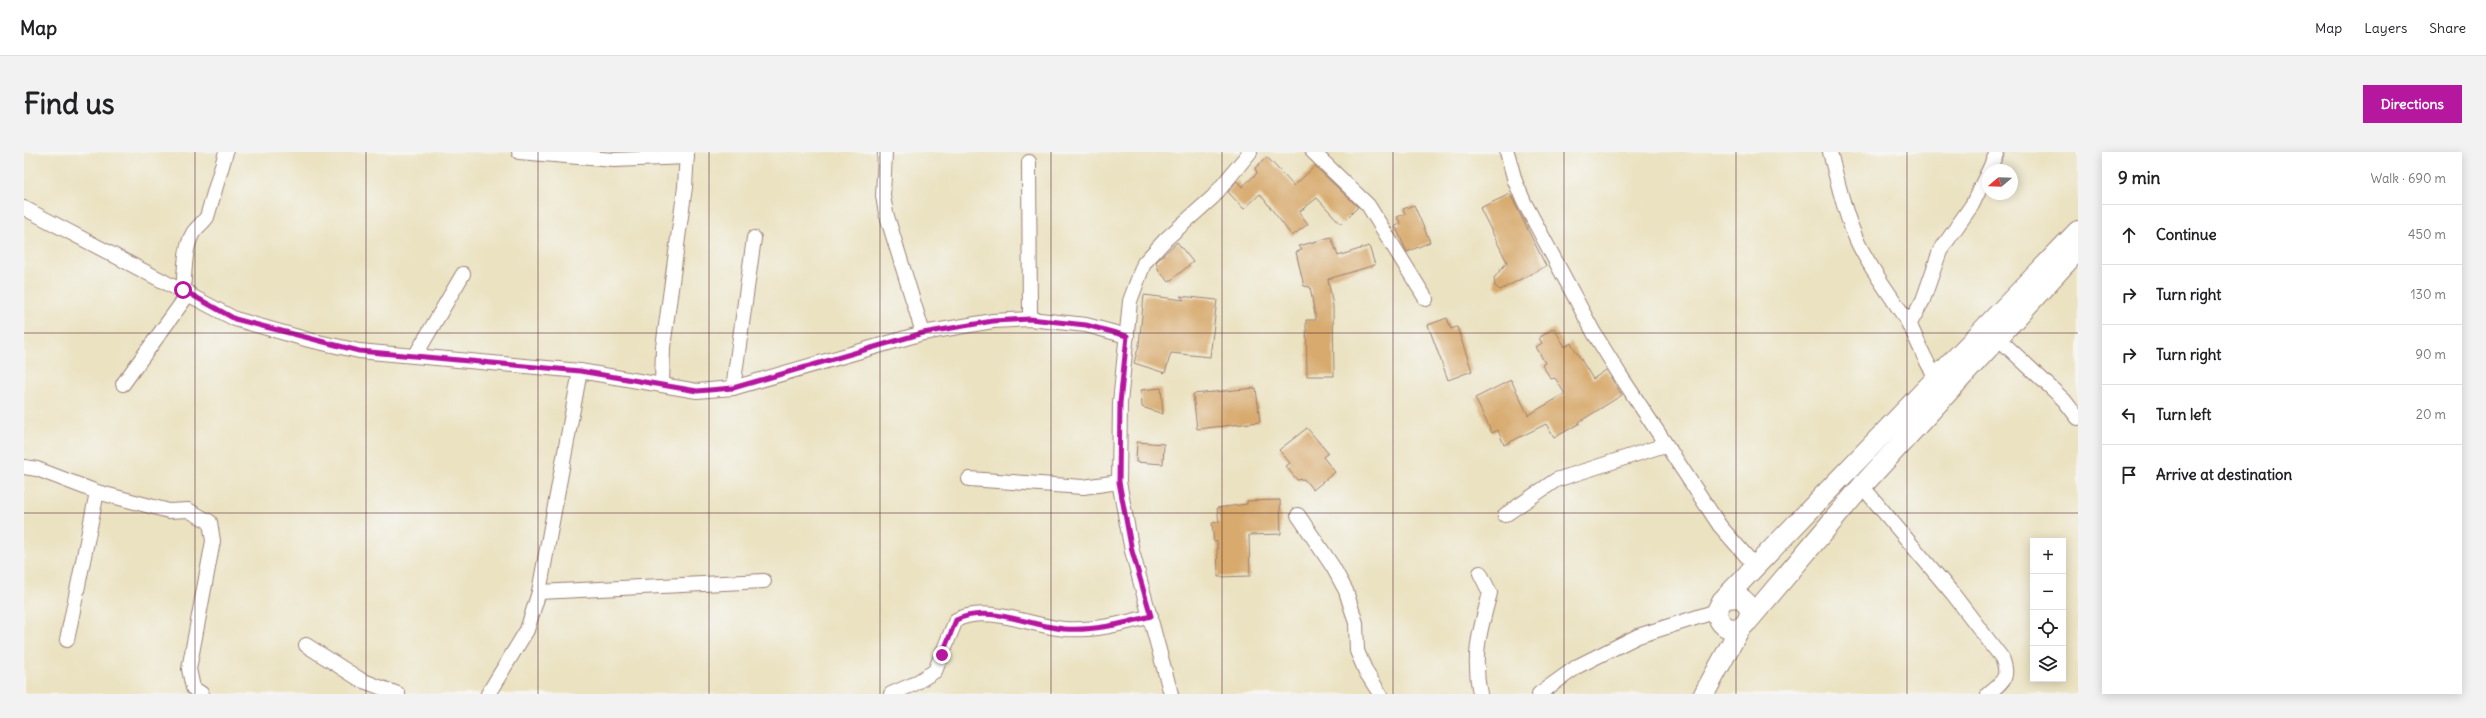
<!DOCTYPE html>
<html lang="en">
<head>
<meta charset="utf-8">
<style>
	body { margin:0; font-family:Delius,sans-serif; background:#f2f2f2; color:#202124 }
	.controls { position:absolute; right:12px; bottom:12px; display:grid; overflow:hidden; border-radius:0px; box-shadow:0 2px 10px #0003 }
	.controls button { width:36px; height:36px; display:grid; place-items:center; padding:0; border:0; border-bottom:1px solid #e0e0e0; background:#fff; color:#202124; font:20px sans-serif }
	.compass { position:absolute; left:1958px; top:12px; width:36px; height:36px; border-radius:50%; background:#fff; box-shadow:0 2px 10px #0003; rotate:251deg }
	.stop { position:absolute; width:12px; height:12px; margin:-9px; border:3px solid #b5179e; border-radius:50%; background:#fff }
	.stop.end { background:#b5179e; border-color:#fff; box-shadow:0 1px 4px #0008 }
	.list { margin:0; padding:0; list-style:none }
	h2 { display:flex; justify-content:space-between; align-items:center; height:52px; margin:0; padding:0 16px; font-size:17px }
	h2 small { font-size:13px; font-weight:400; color:#757577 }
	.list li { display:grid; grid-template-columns:26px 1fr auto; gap:12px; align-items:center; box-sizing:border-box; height:60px; padding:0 16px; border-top:1px solid #e0e0e0 }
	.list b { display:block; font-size:15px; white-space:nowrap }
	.list em { font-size:13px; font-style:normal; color:#757577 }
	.icon { flex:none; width:22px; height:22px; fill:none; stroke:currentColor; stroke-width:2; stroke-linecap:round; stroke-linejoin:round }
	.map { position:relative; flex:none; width:2054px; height:542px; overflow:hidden; border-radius:0px }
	header { display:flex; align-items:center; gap:24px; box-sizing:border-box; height:56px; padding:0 20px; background:#fff; border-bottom:1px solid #e0e0e0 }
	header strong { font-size:19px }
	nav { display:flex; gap:22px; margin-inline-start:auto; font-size:14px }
	.intro { display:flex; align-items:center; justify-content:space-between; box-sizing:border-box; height:96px; padding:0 24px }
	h1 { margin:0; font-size:28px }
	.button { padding:10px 18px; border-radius:0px; background:#b5179e; color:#fff; font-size:14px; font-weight:700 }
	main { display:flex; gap:24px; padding:0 24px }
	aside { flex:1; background:#fff; border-radius:0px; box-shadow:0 2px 10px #0003 }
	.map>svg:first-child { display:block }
	.building { fill:#d8aa6e }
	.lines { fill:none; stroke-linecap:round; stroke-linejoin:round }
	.street-casing { stroke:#9a8076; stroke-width:16 }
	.secondary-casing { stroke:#9a8076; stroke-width:22 }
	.street { stroke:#fff; stroke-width:14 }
	.secondary { stroke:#fff; stroke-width:20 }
	.route { stroke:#b5179e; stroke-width:5 }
	.grid { fill:none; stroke:#4a1f2b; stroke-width:1; stroke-opacity:0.55 }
</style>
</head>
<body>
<header>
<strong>Map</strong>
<nav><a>Map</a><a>Layers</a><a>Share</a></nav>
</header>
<div class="intro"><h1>Find us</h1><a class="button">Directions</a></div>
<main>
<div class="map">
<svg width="2054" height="542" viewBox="0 0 2054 542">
	<rect width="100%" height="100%" fill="#f6f6f2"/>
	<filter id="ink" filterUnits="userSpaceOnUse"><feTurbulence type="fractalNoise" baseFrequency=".025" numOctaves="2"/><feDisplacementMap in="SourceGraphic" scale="8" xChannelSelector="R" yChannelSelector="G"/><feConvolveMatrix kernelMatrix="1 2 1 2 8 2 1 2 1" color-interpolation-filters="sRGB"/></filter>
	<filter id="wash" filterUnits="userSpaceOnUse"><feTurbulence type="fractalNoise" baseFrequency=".012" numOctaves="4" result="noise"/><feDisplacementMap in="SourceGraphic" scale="16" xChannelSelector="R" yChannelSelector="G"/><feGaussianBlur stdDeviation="0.9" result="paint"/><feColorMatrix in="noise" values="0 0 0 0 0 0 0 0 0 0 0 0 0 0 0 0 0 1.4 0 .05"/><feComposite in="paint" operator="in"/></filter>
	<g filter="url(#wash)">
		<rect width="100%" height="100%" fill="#ebe2c1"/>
		<g id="blocks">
			<g class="building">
				<polygon points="1243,5 1270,34 1291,14 1334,55 1317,72 1293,46 1275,60 1284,72 1268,84 1236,42 1220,57 1204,40 1213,29 1218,35 1233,21 1231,16"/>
				<polygon points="1486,42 1522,114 1476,138 1471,134 1470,126 1483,110 1456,56"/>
				<polygon points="1390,53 1406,90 1383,100 1371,74 1377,72 1373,65 1381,62 1379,57"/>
				<polygon points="1307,85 1314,104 1345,94 1351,113 1304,127 1309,154 1310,224 1283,224 1282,168 1292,168 1286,135 1280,134 1272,100 1278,98 1275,94"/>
				<polygon points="1153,90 1169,110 1145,130 1135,119 1132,110"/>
				<polygon points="1120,143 1160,148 1156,144 1193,148 1186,205 1147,201 1141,221 1110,211 1115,193"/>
				<polygon points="1423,166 1427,177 1433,175 1448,219 1424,228 1404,173"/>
				<polygon points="1530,176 1541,195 1547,191 1569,227 1582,218 1598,243 1555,270 1556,271 1530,286 1522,272 1480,293 1474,278 1468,281 1451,246 1487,228 1504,263 1541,242 1531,226 1527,227 1518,213 1521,211 1512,195 1518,191 1515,186"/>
				<polygon points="1137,236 1139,262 1118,255 1117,238"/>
				<polygon points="1232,236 1236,270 1173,277 1169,242"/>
				<polygon points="1283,276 1304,301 1299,305 1311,320 1289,338 1280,327 1273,328 1262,314 1266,311 1255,298"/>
				<polygon points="1113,290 1140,292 1139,312 1112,310"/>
				<polygon points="1256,348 1257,382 1225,383 1226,424 1194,425 1193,389 1190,390 1188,371 1195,370 1193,356 1223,352 1223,349"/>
			</g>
		</g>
	</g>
	<g filter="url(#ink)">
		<use href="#blocks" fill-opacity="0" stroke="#9a8076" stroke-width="1"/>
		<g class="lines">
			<g class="street-casing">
				<g id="street">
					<polyline points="495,0 590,8 663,5"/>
					<polyline points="861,0 859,44 862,61 899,181"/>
					<polyline points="1289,0 1344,53 1402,147"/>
					<polyline points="1483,0 1491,29 1500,50 1570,181 1596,223 1696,374 1724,406 1730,416"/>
					<path d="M1806,0C1814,31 1821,64 1835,93C1849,121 1869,146 1885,172C1895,190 1900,210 1913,226"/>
					<polyline points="1005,10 1006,167"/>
					<polyline points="1965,18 1973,0"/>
					<polyline points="0,56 211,167 285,188 335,199 556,219 673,239 709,236 899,181 969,169 1006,167 1062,173 1103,184"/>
					<path d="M159,138C161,121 160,96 169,81C172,76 179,71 183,65L202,0"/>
					<polyline points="1885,173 1899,148 1916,99 1948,53 1964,20"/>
					<polyline points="1974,186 2040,248 2054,266"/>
					<polyline points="391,204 439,122"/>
					<polyline points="99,232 165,141"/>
					<polyline points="638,233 639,195 661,35 663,0"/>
					<polyline points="709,236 730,86"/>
					<polyline points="0,315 13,317 73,340 145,359 164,358 186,370 189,389 165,517 169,536 178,542"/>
					<polyline points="945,327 1059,335 1095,330"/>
					<path d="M1838,334L1929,442L1978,506C1986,526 1979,529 1964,542"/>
					<polyline points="1274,363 1309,415 1322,439 1332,471 1333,499 1342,520 1356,542"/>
					<polyline points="1481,363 1532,328 1641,293"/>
					<path d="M1456,421L1466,441C1456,478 1448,503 1456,542"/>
					<polyline points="515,440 740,429"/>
					<polyline points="43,488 73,340"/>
					<polyline points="282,493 337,528 374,542"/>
					<polyline points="464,542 503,478 515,440 556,219"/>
					<path d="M867,542L890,532L911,519L932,468C964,452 1006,474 1040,477C1070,479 1098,472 1127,464"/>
					<polyline points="1147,542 1108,399 1095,330 1096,251 1106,149 1120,111 1142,87 1189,45 1226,0"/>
					<polyline points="1515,542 1554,514 1614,484 1693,459"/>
				</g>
			</g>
			<g class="secondary-casing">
				<g id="secondary">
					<path d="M1703,446L1715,445C1729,453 1729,467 1716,476C1703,479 1694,472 1693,459L1698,449L2054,79"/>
					<polyline points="1724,469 1838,334 2054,98"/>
					<polyline points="1680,542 1716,476"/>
				</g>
			</g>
			<use href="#street" class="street"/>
			<use href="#secondary" class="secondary"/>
		</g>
	</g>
	<g class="lines" filter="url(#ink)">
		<path class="route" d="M159,138L211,167L335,199L556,219L673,239L709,236L899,181L969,169L1006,167L1062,173L1103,184L1096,251L1095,330L1108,399L1127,464C1098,472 1070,479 1040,477C1006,474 964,452 932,468L918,503"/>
	</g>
	<path class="grid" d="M171,0V542M342,0V542M514,0V542M685,0V542M856,0V542M1027,0V542M1198,0V542M1369,0V542M1540,0V542M1712,0V542M1883,0V542M0,181H2054M0,361H2054"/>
</svg>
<div class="controls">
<button>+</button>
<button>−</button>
<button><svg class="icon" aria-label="locate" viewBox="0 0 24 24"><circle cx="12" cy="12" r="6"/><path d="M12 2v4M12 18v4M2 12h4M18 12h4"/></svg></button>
<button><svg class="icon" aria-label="layers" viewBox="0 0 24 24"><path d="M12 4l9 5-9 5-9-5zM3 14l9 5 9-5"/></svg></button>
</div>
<svg class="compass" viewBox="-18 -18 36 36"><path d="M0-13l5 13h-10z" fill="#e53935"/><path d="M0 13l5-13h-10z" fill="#757577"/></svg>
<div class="stop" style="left:159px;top:138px"></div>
<div class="stop end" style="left:918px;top:503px"></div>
</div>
<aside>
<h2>9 min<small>Walk · 690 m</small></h2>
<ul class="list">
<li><svg class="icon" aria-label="ahead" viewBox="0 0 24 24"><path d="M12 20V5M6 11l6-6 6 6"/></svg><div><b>Continue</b></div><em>450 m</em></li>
<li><svg class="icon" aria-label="right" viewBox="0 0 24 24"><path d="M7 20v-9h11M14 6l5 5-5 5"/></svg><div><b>Turn right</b></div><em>130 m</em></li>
<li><svg class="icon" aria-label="right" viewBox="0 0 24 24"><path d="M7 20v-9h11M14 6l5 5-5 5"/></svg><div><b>Turn right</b></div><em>90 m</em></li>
<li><svg class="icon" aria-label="left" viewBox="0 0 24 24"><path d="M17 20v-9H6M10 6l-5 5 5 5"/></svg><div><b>Turn left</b></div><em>20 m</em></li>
<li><svg class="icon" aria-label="arrive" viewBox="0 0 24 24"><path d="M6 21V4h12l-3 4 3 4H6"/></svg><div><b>Arrive at destination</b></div></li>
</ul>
</aside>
</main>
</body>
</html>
